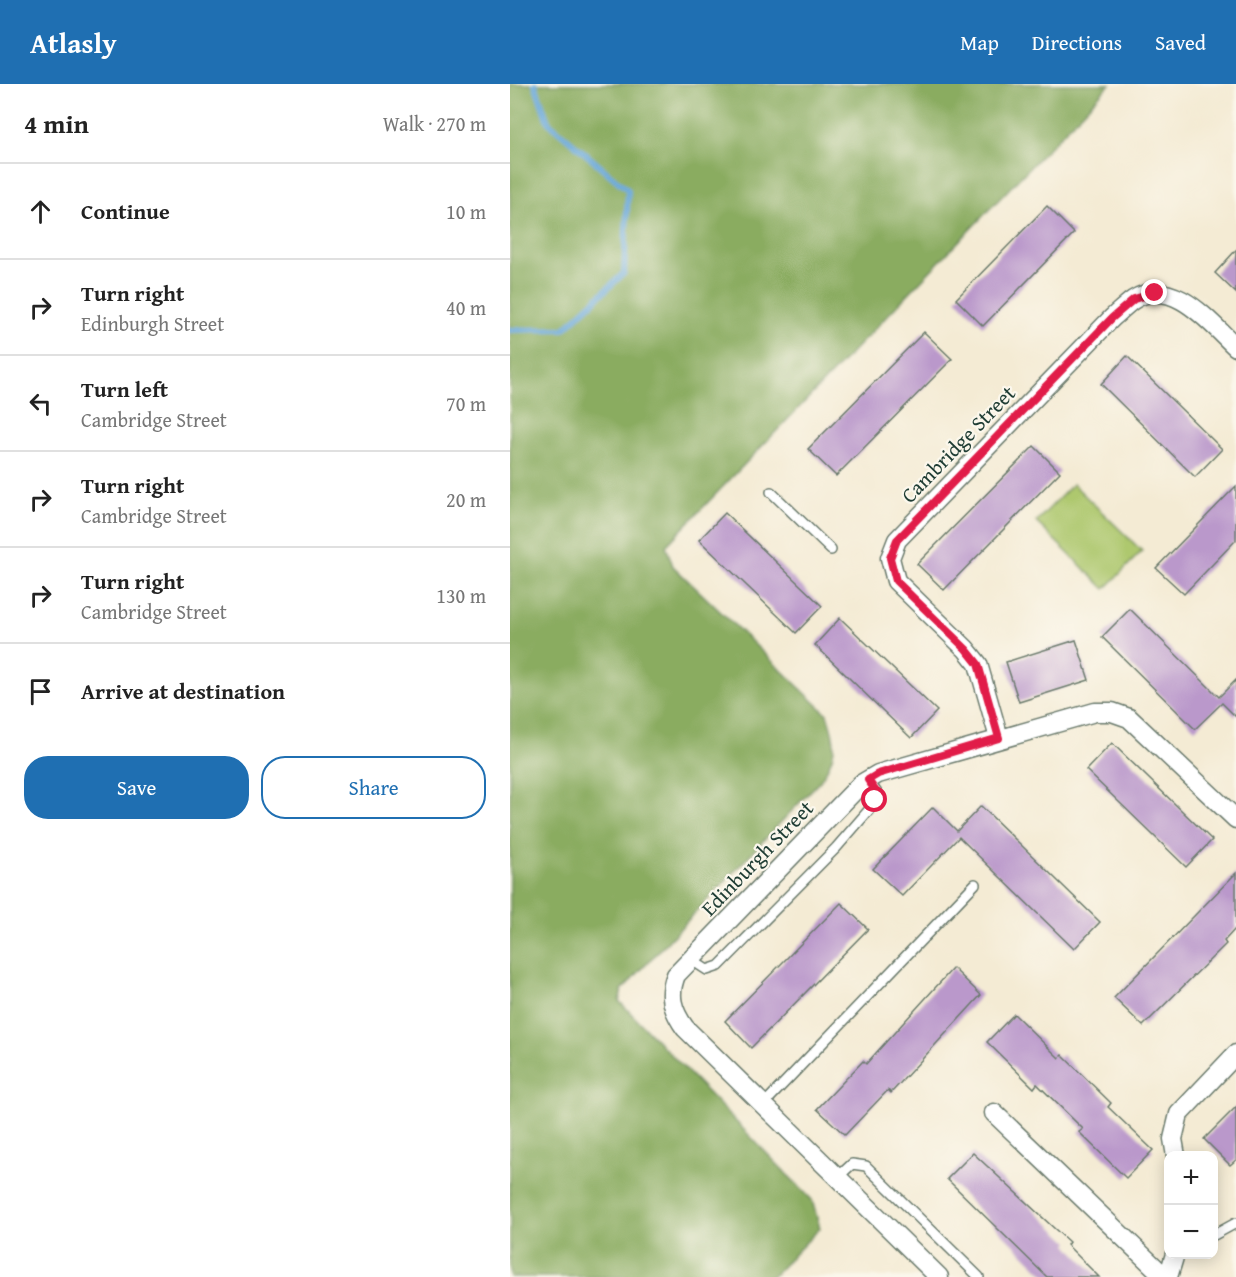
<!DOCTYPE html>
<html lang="en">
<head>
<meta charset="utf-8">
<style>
	body { margin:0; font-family:"Gentium Book Plus",serif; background:#f6f6f6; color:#222 }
	.controls { position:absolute; right:18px; bottom:18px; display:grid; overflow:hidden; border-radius:12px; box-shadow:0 3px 15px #0003 }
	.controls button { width:54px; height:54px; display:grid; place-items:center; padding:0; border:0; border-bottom:2px solid #e0e0e0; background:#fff; color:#222; font:30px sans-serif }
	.stop { position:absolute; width:18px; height:18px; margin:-14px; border:4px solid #e11d48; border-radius:50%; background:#fff }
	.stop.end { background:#e11d48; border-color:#fff; box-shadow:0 2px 6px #0008 }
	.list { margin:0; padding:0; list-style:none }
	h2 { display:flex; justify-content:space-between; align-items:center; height:78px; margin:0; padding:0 24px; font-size:26px }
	h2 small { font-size:20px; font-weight:400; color:#767676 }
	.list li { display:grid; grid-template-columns:39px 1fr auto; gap:18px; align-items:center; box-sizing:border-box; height:96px; padding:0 24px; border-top:2px solid #e0e0e0 }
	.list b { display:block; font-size:22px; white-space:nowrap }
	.list p { margin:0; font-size:20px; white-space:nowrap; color:#767676 }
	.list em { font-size:20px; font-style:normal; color:#767676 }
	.actions { display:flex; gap:12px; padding:18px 24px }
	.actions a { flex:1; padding:14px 0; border:2px solid #1f6fb2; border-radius:24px; text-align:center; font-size:21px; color:#1f6fb2 }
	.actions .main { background:#1f6fb2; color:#fff }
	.icon { flex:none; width:33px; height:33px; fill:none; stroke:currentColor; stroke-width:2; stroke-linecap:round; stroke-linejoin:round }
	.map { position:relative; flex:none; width:726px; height:1193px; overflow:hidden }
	header { display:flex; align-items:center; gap:36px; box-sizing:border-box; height:84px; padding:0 30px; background:#1f6fb2; color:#fff }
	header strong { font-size:28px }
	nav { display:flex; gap:33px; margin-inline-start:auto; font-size:21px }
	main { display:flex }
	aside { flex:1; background:#fff }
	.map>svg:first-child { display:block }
	.green { fill:#aec86e; stroke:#668251; stroke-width:1.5 }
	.forest { fill:#8aac61; stroke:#54744a; stroke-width:1.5 }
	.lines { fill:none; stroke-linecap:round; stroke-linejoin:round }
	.stream { stroke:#65a6d8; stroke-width:6 }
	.building { fill:#ba98cb }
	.lane-casing { stroke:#6a7a6c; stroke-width:12 }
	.street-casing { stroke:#6a7a6c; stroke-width:21 }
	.lane { stroke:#fff; stroke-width:9 }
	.street { stroke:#fff; stroke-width:18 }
	.route { stroke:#e11d48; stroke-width:8 }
	.labels { text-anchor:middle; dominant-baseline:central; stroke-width:4.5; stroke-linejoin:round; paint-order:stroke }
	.street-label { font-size:21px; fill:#1f3d34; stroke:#fbf7ec }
</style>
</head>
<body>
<header>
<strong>Atlasly</strong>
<nav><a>Map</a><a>Directions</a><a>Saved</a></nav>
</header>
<main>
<aside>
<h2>4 min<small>Walk · 270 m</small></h2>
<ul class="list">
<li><svg class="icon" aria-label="ahead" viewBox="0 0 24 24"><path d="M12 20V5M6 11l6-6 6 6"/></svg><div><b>Continue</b></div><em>10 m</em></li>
<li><svg class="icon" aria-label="right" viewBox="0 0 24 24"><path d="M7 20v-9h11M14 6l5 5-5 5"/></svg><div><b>Turn right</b><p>Edinburgh Street</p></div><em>40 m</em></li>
<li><svg class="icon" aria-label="left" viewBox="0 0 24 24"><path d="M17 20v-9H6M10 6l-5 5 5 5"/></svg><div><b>Turn left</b><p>Cambridge Street</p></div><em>70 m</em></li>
<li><svg class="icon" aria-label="right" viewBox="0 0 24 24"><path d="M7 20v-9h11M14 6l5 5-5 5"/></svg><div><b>Turn right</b><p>Cambridge Street</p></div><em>20 m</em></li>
<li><svg class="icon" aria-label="right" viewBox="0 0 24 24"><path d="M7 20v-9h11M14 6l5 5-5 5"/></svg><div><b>Turn right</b><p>Cambridge Street</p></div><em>130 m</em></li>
<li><svg class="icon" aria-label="arrive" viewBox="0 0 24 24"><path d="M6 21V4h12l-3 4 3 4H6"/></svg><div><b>Arrive at destination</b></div></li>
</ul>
<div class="actions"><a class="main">Save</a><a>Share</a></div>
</aside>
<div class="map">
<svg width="726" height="1193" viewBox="0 0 726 1193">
	<rect width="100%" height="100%" fill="#fbf7ec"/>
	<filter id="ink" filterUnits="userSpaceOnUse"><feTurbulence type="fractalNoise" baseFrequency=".0167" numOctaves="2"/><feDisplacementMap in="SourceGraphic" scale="12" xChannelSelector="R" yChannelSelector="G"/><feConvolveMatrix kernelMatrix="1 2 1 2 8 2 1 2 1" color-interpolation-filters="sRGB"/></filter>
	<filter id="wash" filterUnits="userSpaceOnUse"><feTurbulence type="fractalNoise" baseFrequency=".008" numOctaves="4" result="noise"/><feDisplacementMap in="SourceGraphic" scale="24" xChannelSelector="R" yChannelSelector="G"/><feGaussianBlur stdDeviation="1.35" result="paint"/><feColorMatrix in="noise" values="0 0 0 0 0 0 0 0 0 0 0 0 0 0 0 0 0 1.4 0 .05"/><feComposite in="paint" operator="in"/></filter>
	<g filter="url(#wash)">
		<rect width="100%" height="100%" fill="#f4ebd4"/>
		<polygon class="green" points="563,400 632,467 595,505 526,438"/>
		<path class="forest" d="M0,0H600L156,462L163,482L317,630C327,662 328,669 310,697L112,906L109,917L302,1116L310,1144L262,1193H0Z"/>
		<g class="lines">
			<polyline class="stream" points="0,246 54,245 114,189 118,106 38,38 25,0"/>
		</g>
		<g id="blocks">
			<g class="building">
				<polygon points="537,122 564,149 473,242 446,215"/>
				<polygon points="726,166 726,209 705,189"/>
				<polygon points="414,248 442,275 326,392 298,365"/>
				<polygon points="617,272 712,365 685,393 591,300"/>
				<polygon points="524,362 550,388 434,506 407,480"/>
				<polygon points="726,402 726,456 674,510 646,484"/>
				<polygon points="215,429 312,522 286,549 189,456"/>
				<polygon points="620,525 709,613 726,596 726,633 712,619 685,645 592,553"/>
				<polygon points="330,534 427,627 401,654 305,561"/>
				<polygon points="566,556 579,596 509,618 496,578"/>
				<polygon points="602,659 702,756 676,783 576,686"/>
				<polygon points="471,722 590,838 564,865 449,753 392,812 363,785 423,723 447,747"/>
				<polygon points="726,789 726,844 714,857 716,860 633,942 604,914"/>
				<polygon points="331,819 358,845 241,964 215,937"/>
				<polygon points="443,884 471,911 381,1009 378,1006 335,1051 307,1025 353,977 356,980"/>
				<polygon points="504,930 549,974 552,971 601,1019 598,1023 643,1066 616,1094 569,1048 573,1045 527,1000 524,1004 477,958"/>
				<polygon points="726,1023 726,1076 720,1081 694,1055"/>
				<polygon points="463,1069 559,1158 557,1161 589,1193 537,1193 437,1095"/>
			</g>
		</g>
	</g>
	<g filter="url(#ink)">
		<use href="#blocks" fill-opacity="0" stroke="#6a7a6c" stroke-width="1.5"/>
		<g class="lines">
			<g class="lane-casing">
				<g id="lane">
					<polyline points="261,408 321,466"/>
					<polyline points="180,875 197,886 209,882 326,764 359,726 367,709 358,696"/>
					<polyline points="254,1020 465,800"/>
					<polyline points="328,1093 342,1080 356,1082 469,1193"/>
					<polyline points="704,1151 726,1139"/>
				</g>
			</g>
			<g class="street-casing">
				<g id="street">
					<path d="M489,654L468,580L456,565L386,497L380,474L387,456L602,234C609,228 616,221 623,216C662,190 701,240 726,263"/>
					<polyline points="484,1029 655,1193"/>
					<polyline points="666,1072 663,1055 669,1030 726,970"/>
					<path d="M429,1193L175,944C162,926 158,911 166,891L351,700L368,690L585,628H602L619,634L726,735"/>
					<polyline points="658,1193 665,1170"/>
				</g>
			</g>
			<use href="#lane" class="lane"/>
			<use href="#street" class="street"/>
		</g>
	</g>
	<g class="lines" filter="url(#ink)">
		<polyline class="route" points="365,716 367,709 358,696 368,690 489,654 468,580 456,565 386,497 380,474 387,456 602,234 624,215 645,209"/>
	</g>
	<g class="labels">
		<g class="street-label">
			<text transform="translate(448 360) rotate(-46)">Cambridge Street</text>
			<text transform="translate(247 774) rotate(-46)">Edinburgh Street</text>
		</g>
	</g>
</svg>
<div class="controls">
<button>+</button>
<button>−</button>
</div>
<div class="stop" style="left:365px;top:716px"></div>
<div class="stop end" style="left:645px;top:209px"></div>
</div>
</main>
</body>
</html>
